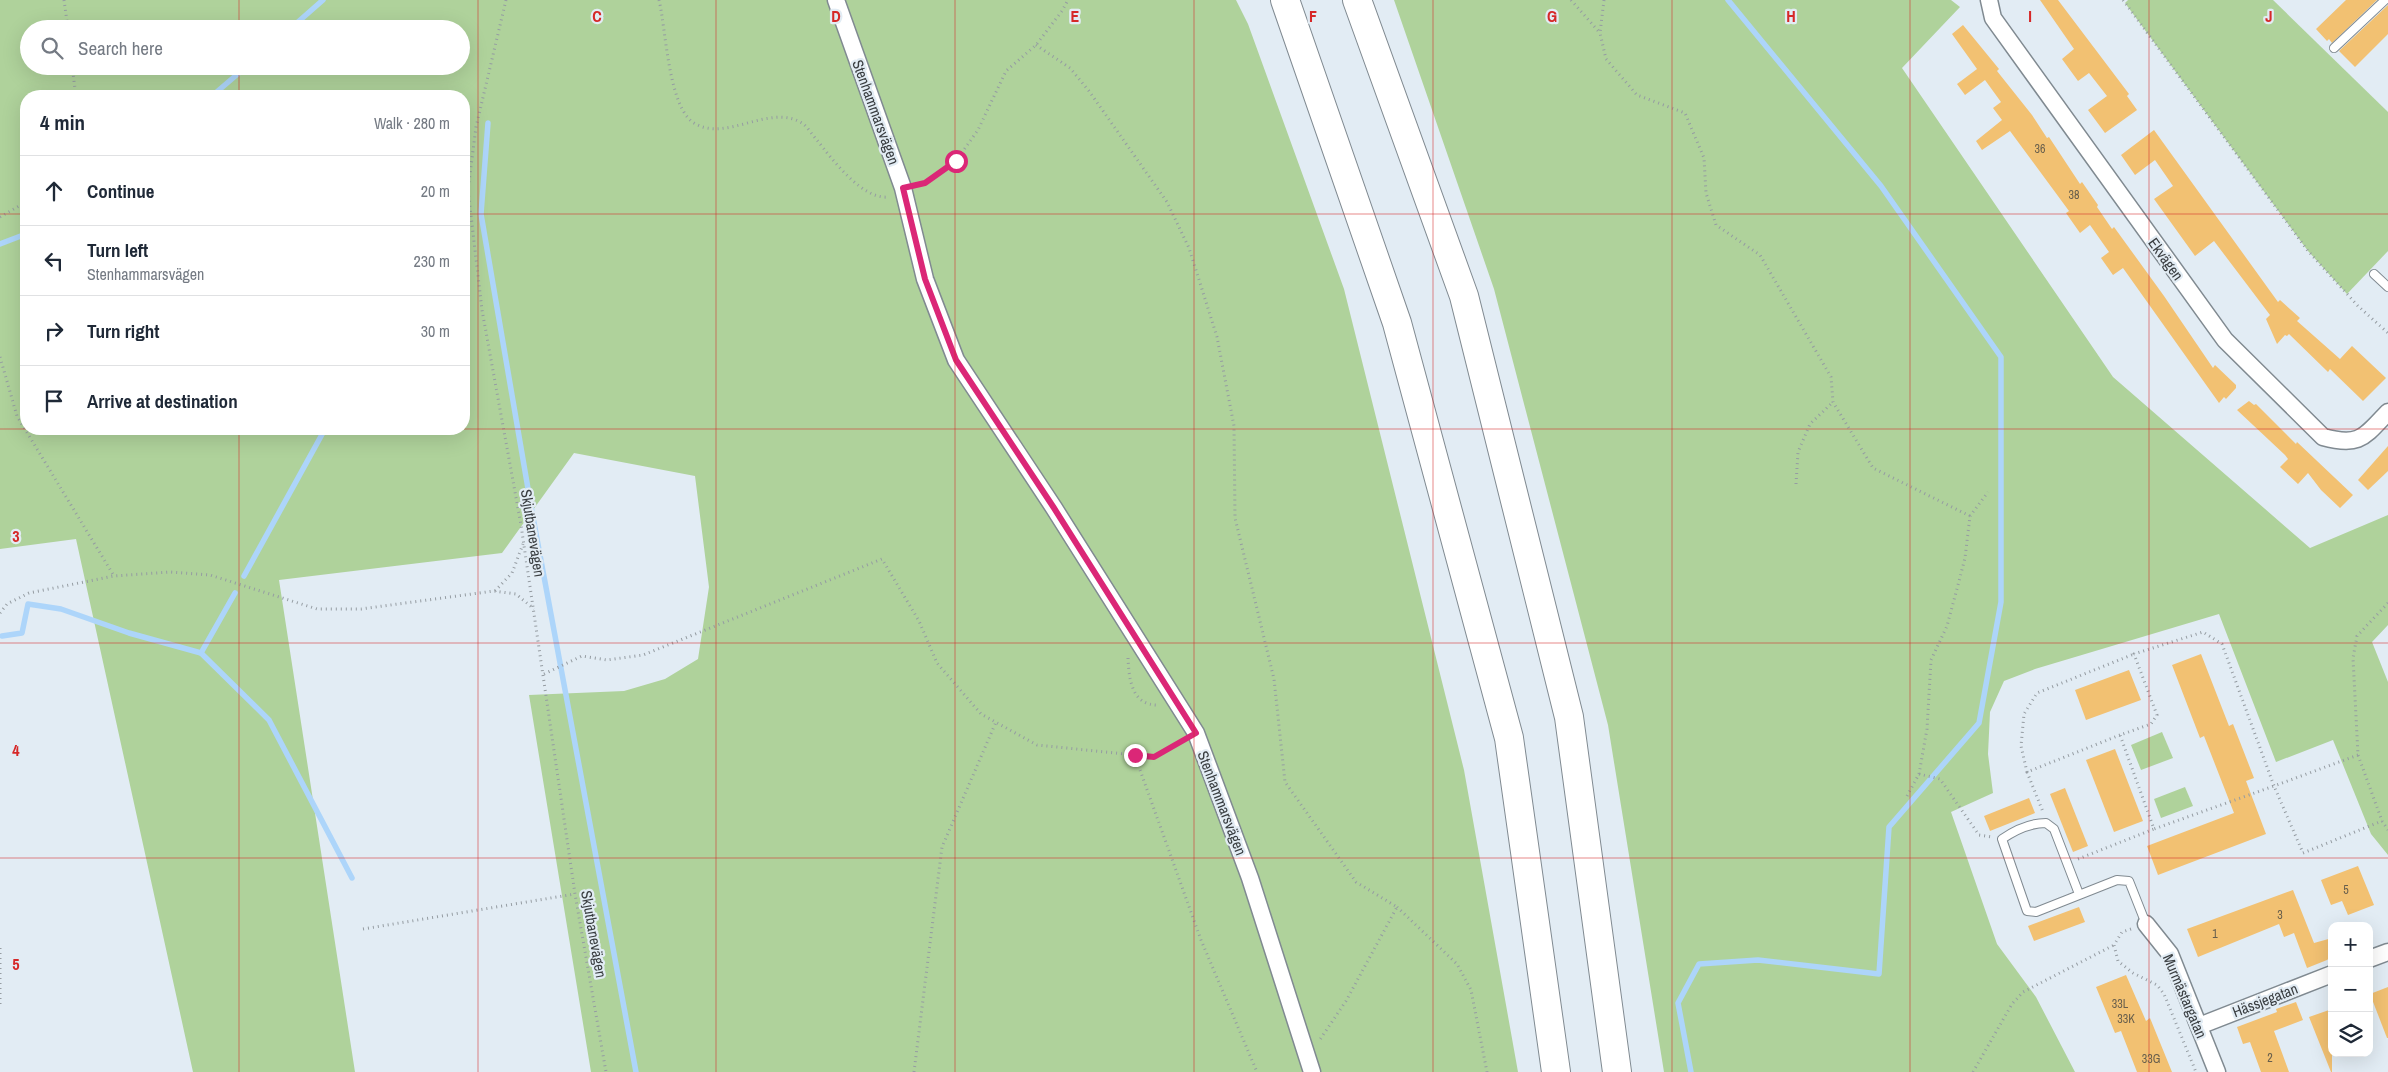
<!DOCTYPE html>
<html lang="en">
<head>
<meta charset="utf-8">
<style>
	body { margin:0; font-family:"Archivo Narrow",sans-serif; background:#f6f6f7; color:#1f2937 }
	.controls { position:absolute; right:15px; bottom:15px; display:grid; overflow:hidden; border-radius:10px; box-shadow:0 5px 20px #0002 }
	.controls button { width:45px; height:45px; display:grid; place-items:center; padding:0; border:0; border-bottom:1px solid #e0e1e3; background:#fff; color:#1f2937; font:25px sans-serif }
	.stop { position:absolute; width:15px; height:15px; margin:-11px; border:4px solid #db2777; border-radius:50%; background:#fff }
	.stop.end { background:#db2777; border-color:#fff; box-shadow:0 1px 5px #0008 }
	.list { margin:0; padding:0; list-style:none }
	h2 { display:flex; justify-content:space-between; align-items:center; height:65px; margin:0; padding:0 20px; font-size:21px }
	h2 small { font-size:16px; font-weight:400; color:#747a83 }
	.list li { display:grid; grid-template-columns:32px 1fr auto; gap:15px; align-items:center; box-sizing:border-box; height:70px; padding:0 20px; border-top:1px solid #e0e1e3 }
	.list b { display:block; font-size:19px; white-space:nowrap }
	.list p { margin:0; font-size:16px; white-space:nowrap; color:#747a83 }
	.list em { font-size:16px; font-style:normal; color:#747a83 }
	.icon { flex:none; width:28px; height:28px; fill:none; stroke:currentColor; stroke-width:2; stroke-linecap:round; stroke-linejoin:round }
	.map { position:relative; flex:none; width:2388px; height:1072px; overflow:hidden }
	.search { position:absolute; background:#fff; box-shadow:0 5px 20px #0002; left:20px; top:20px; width:450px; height:55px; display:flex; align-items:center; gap:12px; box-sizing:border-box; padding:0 18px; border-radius:28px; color:#747a83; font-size:19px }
	.panel { position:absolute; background:#fff; box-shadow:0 5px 20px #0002; left:20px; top:90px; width:450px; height:345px; border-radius:20px }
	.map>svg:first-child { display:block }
	.green { fill:#afd29b; fill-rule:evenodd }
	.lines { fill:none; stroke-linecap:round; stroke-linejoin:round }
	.stream { stroke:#add5fa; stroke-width:5.5 }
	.building { fill:#f2c172 }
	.service-casing { stroke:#808a91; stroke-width:10 }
	.minor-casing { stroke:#808a91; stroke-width:19 }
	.motorway-casing { stroke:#808a91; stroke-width:30 }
	.path { stroke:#959ca2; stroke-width:3; stroke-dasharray:1 4; stroke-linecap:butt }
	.service { stroke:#fff; stroke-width:8 }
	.minor { stroke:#fff; stroke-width:16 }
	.motorway { stroke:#fff; stroke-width:28 }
	.route { stroke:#db2777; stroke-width:6 }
	.grid { fill:none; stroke:#d62828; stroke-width:1; stroke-opacity:0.55 }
	.labels { text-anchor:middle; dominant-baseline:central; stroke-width:4.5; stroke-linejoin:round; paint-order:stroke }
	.number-label { font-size:12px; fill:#675e4c }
	.street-label { font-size:15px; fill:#393d40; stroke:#e2ecf4 }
	.grid-label { font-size:16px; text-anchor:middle; font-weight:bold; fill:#d62828; stroke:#e2ecf4; stroke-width:4.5; stroke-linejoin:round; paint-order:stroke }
</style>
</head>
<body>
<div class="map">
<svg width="2388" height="1072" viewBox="0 0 2388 1072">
	<rect width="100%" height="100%" fill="#e2ecf4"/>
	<g class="green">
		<path d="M0,0H1236L1248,24L1344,289L1464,770L1518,1072H591L529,695L624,691L665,679L698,659L709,587L695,476L574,453L502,553L279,580L355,1072H193L76,539L0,549ZM29,29H461V66H29ZM26,96H464V429H26Z"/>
		<polygon points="1394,0 1951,0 1960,7 1902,68 2113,377 2310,548 2388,515 2388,625 2372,642 2388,682 2388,855 2371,834 2333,740 2276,762 2219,614 2035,669 2004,681 1990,712 1988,754 1993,793 1951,812 1997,944 2036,997 2075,1072 1664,1072 1608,725 1494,289"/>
		<polygon points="2128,0 2273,0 2388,112 2388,251 2347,294 2308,251 2125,3"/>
		<polygon points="2162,732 2173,758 2141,770 2131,745"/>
		<polygon points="2185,787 2193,806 2161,818 2154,799"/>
	</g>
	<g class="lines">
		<g class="stream">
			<polyline points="290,29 323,0"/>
			<polyline points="212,96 247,66"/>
			<polyline points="488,123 481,214 532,512 636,1072"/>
			<polyline points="464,126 466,126"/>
			<polyline points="0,244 26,234"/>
			<polyline points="244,576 325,429"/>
			<polyline points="2,636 22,633 28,604 61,609 129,633 201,653 269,720 352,878"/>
			<polyline points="201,653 235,593"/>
			<polyline points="1691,1072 1678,1003 1699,964 1758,960 1879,974 1889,827 1979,723 2001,602 2001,357 1881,186 1728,0"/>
		</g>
	</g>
	<g class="building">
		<polygon points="2040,0 2058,0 2129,94 2127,96 2137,110 2105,133 2088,110 2107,96 2089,73 2078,81 2062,59 2074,49"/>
		<polygon points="2346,0 2377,0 2332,43 2329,39 2327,41 2316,29"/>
		<polygon points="2388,5 2388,34 2355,67 2339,51"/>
		<polygon points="1963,25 1999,69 1997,71 2032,115 2047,138 2049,137 2080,184 2082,182 2098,205 2097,207 2112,229 2114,227 2164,296 2213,368 2215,365 2236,385 2236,388 2226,399 2224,397 2219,403 2123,268 2113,275 2101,258 2109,252 2090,225 2080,233 2066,213 2069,211 2010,131 1982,150 1976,141 2002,120 1993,108 2001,102 1985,80 1965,95 1957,84 1977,69 1952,34"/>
		<polygon points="2154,130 2278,302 2280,300 2300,318 2297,321 2340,359 2352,346 2386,378 2363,401 2330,369 2328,372 2289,334 2287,336 2285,335 2277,344 2266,319 2270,315 2214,241 2195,256 2154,199 2173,186 2155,160 2135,175 2121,155"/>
		<polygon points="2249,401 2254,405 2256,404 2296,444 2297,442 2353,495 2340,508 2321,490 2308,473 2298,484 2280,467 2288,459 2285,455 2237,410"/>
		<polygon points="2388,446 2388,471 2368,490 2358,480"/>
		<polygon points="2201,654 2229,726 2233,724 2254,778 2246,781 2266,834 2158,875 2147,846 2234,813 2204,736 2200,738 2172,665"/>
		<polygon points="2129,670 2141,700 2086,720 2075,690"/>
		<polygon points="2115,749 2143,821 2114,832 2086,760"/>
		<polygon points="2065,788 2088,846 2073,852 2050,794"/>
		<polygon points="2029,798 2035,813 1990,831 1984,816"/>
		<polygon points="2358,866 2374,905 2348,915 2342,901 2331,905 2321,880"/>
		<polygon points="2293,890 2314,943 2332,938 2332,956 2327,960 2307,968 2294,933 2284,937 2279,924 2198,957 2187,929"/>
		<polygon points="2079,907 2085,922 2034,941 2028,926"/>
		<polygon points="2126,975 2146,1021 2150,1018 2172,1072 2137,1072 2121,1031 2115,1033 2096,987"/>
		<polygon points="2388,987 2388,1038 2387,1038 2370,994"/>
		<polygon points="2296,1002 2303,1020 2274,1031 2289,1072 2261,1072 2250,1042 2243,1044 2237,1027 2277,1012 2276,1009"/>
		<polygon points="2332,1009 2332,1072 2331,1072 2309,1017"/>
	</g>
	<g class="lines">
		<g class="service-casing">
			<g id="service">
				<polyline points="2334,48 2385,0"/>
				<polyline points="2374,274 2388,287"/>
				<path d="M2079,894L2054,829L2046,823C2030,823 2015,830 2002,839L2027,911L2036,912L2117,880L2129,881L2146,924"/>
			</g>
		</g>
		<g class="minor-casing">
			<g id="minor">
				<polyline points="836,0 903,188 925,279 956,360 1054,508 1196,733 1250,878 1312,1072"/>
				<path d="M1989,0L1993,18L2225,340L2323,437C2360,447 2364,437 2388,412"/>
				<polyline points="2146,924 2170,954 2217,1072"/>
				<polyline points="2369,959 2388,952"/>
				<polyline points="2199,1026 2332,974"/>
			</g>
		</g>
		<g class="motorway-casing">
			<g id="motorway">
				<polyline points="1285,0 1397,323 1509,738 1556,1072"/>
				<polyline points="1357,0 1464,296 1569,717 1617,1072"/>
			</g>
		</g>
		<g class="path">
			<polyline points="64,0 68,29"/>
			<polyline points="506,0 476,127 468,190 482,310 521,525 575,894 606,1072"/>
			<path d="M659,0C666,28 668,107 694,123C726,143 769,103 802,123C807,126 812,135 817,140C832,159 862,200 889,197"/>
			<polyline points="1571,0 1600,33"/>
			<polyline points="1604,0 1600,33 1606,59 1637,95 1685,113 1704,158 1706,193 1716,225 1760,255 1831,377 1833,402 1873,468 1970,516"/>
			<polyline points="2123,0 2308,251 2358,306 2388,333"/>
			<polyline points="1036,45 1070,68 1089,91 1167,202 1189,248 1217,337 1234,426 1235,518 1274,679 1285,782 1356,882 1397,907 1346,1001 1319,1041"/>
			<polyline points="72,66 76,96"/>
			<polyline points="918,185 925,183 956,161 978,130 1006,71 1036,45 1062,11 1068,0"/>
			<polyline points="0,217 26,202"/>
			<polyline points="0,357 17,416 114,576"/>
			<polyline points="1796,484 1798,452 1810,424 1833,402"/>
			<polyline points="495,591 512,573 523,544"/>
			<polyline points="2388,603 2357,636 2353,658 2358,755 2382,821 2388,830"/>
			<polyline points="0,613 7,604 29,593 114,576 170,572 210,575 317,609 361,609 494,591 516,594 534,609"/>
			<path d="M1128,658C1129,680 1132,706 1159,705"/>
			<polyline points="544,674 582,656 607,660 643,655 882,559 919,621 937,663 981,714 1037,745 1154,757 1182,741"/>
			<polyline points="2120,735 2027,772 2021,746 2024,714 2037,693 2134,654"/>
			<polyline points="2358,755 2274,786 2222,644 2203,632 2134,654 2157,715 2151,724 2120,735 2154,829 2274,786 2303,853 2382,821"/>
			<polyline points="1135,756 1201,940 1257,1072"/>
			<polyline points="2027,772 2043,812"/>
			<polyline points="1919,774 1940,779 1979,835 1992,837"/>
			<polyline points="1907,796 1919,774 1927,729 1931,660 1947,626 1958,585 1965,558 1970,516 1988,492"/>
			<polyline points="2078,859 2154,829"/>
			<polyline points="1397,907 1457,964 1471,990 1487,1072"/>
			<polyline points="363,929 575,894"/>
			<polyline points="2131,929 2122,932 2114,945 2118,961 2133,973 2157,985 2164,994 2196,1072"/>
			<polyline points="0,948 0,1004"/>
			<polyline points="914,1072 942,847 996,722"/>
			<polyline points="1973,1072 2012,1004 2023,992 2114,945"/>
		</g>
		<use href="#service" class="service"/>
		<use href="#minor" class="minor"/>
		<use href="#motorway" class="motorway"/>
	</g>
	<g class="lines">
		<polyline class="route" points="956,161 925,183 903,188 925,279 956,360 1054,508 1196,733 1154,757 1135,755"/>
	</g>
	<path class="grid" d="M239,0V29M478,0V1072M716,0V1072M955,0V1072M1194,0V1072M1433,0V1072M1672,0V1072M1910,0V1072M2149,0V1072M239,66V96M0,214H26M464,214H2388M0,429H2388M239,429V1072M0,643H2388M0,858H2388"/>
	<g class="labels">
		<g class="number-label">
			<text x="2040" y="149">36</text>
			<text x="2074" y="195">38</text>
			<text x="2346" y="890">5</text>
			<text x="2280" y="915">3</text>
			<text x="2215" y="934">1</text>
			<text x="2120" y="1004">33L</text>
			<text x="2126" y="1019">33K</text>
			<text x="2270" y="1058">2</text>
			<text x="2151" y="1059">33G</text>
		</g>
		<g class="street-label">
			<text transform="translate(876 112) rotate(70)">Stenhammarsvägen</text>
			<text transform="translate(2166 259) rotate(54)">Ekvägen</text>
			<text transform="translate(533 533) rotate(81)">Skjutbanevägen</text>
			<text transform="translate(1222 803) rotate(69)">Stenhammarsvägen</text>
			<text transform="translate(594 934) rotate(80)">Skjutbanevägen</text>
			<text transform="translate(2185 996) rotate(67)">Murmästargatan</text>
			<text transform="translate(2265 1000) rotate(-21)">Hässjegatan</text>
		</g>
	</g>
	<g class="grid-label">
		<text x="597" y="22">C</text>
		<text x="836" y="22">D</text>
		<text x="1075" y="22">E</text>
		<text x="1313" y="22">F</text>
		<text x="1552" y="22">G</text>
		<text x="1791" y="22">H</text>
		<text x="2030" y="22">I</text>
		<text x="2269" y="22">J</text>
		<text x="16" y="542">3</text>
		<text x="16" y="756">4</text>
		<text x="16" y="970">5</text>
	</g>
</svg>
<div class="controls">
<button>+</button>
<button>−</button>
<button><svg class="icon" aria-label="layers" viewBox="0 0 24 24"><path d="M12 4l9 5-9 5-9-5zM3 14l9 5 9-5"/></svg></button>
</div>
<div class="stop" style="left:956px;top:161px"></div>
<div class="stop end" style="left:1135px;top:755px"></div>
<div class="search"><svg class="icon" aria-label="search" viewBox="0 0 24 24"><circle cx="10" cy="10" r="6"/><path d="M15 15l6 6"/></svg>Search here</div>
<section class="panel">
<h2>4 min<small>Walk · 280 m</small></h2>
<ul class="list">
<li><svg class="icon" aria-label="ahead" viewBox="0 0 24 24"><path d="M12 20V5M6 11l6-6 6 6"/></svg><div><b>Continue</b></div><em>20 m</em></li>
<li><svg class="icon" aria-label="left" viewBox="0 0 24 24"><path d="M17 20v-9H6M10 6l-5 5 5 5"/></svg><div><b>Turn left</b><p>Stenhammarsvägen</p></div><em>230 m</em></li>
<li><svg class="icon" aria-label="right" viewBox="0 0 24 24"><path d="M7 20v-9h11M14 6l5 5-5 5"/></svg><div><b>Turn right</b></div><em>30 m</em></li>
<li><svg class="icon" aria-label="arrive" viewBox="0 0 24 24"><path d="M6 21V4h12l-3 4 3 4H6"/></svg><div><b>Arrive at destination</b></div></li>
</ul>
</section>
</div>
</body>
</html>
